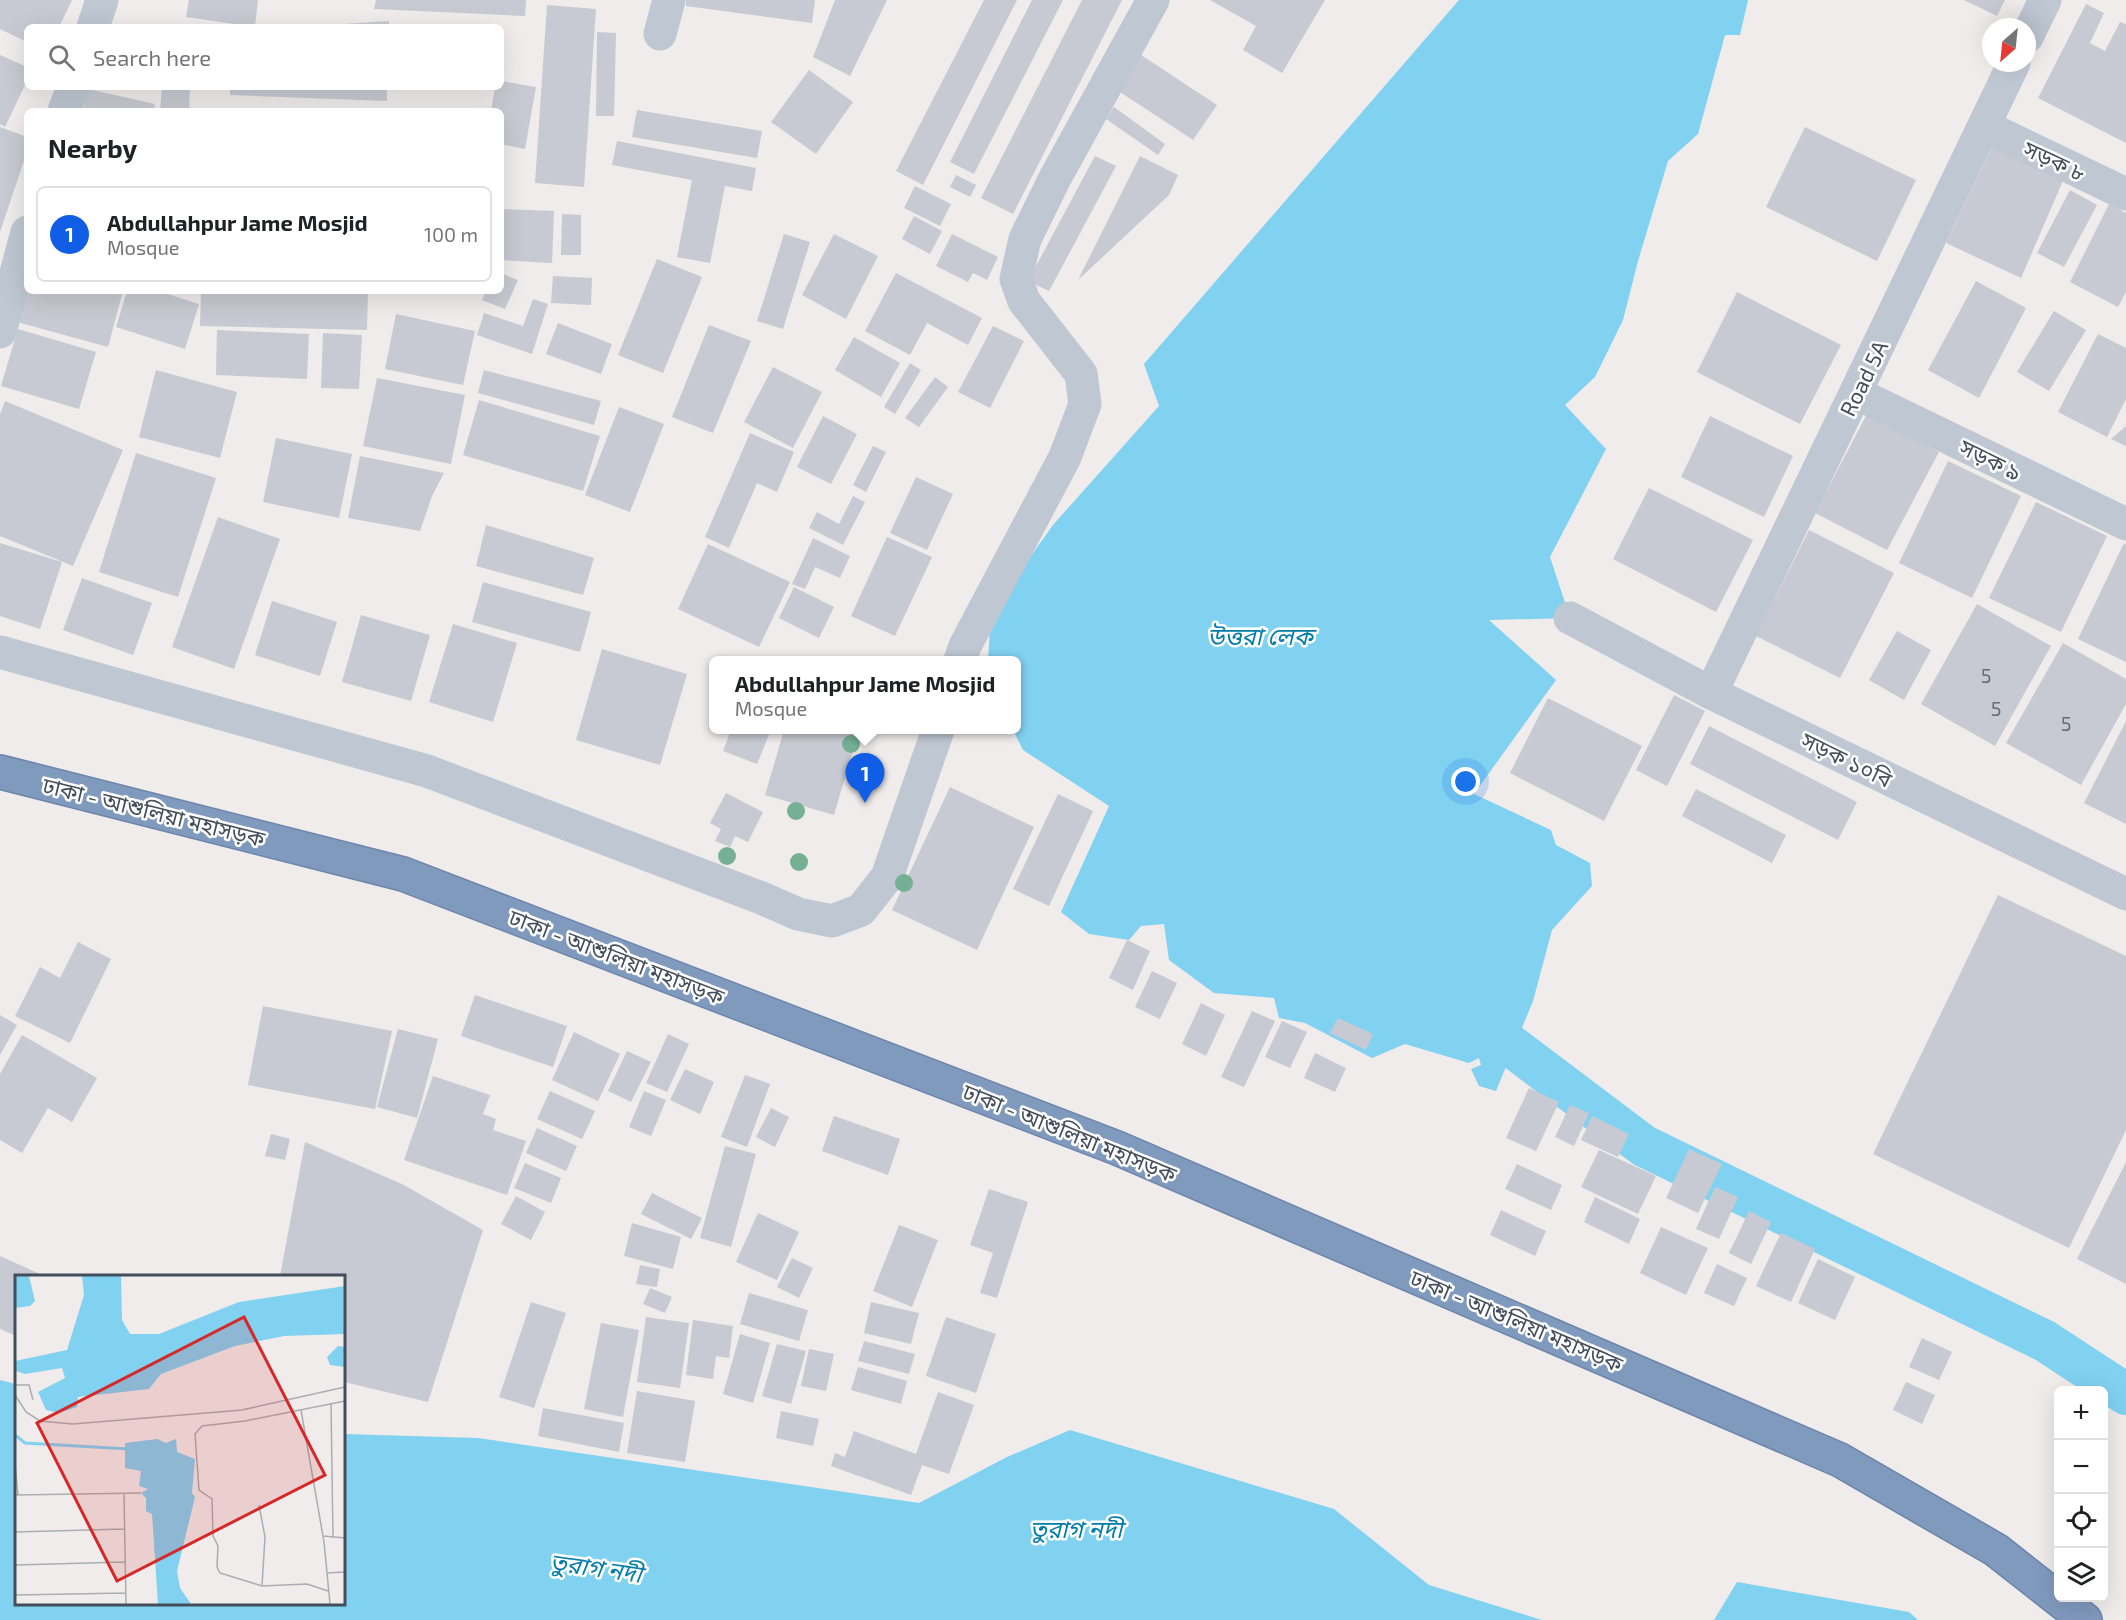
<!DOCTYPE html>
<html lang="en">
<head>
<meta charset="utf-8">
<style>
	body { margin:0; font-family:"Exo 2","Noto Sans Bengali",sans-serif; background:#f6f6f6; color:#202124 }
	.controls { position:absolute; right:18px; bottom:18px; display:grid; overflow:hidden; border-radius:9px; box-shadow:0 6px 24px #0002 }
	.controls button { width:54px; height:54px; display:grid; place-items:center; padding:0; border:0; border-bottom:2px solid #e0e0e0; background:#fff; color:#202124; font:30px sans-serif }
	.compass { position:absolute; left:1982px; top:18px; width:54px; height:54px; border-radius:50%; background:#fff; box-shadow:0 6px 24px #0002; rotate:207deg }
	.you { position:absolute; left:1466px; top:782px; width:21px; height:21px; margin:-15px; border:4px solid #fff; border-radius:50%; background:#1a73e8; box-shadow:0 0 0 9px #1a73e833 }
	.badge { display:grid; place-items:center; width:39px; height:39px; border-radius:50%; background:#105ee5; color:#fff; font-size:20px; font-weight:700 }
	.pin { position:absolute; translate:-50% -50px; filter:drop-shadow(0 2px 3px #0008) }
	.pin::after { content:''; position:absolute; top:32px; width:21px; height:18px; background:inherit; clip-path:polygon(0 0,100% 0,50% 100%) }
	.popup { position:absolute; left:709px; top:656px; width:312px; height:78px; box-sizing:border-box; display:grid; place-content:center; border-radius:9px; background:#fff; filter:drop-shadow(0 2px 4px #0005); font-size:20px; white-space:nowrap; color:#757577 }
	.popup b { font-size:22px; color:#202124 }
	.popup::after { content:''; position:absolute; left:50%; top:100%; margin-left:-12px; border:12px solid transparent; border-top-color:#fff }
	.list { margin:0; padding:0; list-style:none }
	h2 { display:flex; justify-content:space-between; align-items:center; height:78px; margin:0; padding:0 24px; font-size:26px }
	h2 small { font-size:20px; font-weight:400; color:#757577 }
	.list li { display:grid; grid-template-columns:39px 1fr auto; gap:18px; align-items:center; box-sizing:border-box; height:96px; margin:0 12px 12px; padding:0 12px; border:2px solid #e0e0e0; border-radius:9px }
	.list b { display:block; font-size:22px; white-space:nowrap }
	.list p { margin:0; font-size:20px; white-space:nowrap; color:#757577 }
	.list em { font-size:20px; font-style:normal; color:#757577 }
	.icon { flex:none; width:33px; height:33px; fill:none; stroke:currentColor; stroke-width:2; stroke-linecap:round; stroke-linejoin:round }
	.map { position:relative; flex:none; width:2126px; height:1620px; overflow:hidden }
	.search { position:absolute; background:#fff; box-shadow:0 6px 24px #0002; left:24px; top:24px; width:480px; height:66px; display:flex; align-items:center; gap:15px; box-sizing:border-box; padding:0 21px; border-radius:9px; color:#757577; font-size:22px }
	.panel { position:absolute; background:#fff; box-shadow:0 6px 24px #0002; left:24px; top:108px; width:480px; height:186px; border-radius:9px }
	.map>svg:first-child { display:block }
	.water { fill:#81d1f0 }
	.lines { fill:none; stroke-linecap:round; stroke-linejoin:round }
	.canal { stroke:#81d1f0; stroke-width:42 }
	.building { fill:#c7cad2 }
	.highway-casing { stroke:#6c85aa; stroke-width:36 }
	.minor { stroke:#bec7d2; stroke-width:33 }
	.highway { stroke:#809abe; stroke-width:33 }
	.tree { fill:#75b095 }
	.labels { text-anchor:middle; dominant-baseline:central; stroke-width:5; stroke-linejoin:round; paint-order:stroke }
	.number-label { font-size:20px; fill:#646d78 }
	.street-label { font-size:22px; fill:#434e5a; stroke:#fff }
	.water-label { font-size:24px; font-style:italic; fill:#057dab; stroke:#fff }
	.inset-river { fill:none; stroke:#81d1f0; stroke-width:3 }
	.inset-road { fill:none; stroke:#aaadb1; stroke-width:1.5 }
	.view { fill:#d62828; fill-opacity:0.15; stroke:#d62828; stroke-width:3 }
	.inset-edge { fill:none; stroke:#434e5a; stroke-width:3 }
</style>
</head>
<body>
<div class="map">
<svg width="2126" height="1620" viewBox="0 0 2126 1620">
	<rect width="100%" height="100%" fill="#efeceb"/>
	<g class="water">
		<polygon points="1459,0 1748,0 1740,35 1725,35 1698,134 1668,161 1638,261 1623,320 1595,377 1565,405 1606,449 1550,557 1570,618 1489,620 1556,680 1474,794 1551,830 1556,845 1590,863 1592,886 1552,930 1533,1001 1496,1091 1479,1086 1471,1069 1481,1065 1479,1058 1469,1063 1405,1044 1372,1058 1305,1023 1279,1018 1274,998 1214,993 1169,960 1164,924 1141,926 1129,940 1089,934 1061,912 1109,806 1023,750 1013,730 1016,730 1016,660 988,660 991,612 1053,525 1159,406 1144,364"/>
		<polygon points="0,1380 16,1384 16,1604 344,1604 344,1434 478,1438 919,1503 1007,1457 1070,1430 1334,1509 1429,1585 1542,1620 0,1620"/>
		<polygon points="1737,1582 1909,1612 1918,1620 1714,1620"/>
	</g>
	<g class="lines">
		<polyline class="canal" points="1469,1011 1486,1027 1644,1146 2045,1341 2126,1394"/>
	</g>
	<g class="building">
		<polygon points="0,0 72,0 59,27 27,27 27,42 0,29"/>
		<polygon points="189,0 258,0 255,27 186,17"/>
		<polygon points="376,0 526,0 525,16 374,9"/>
		<polygon points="686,0 815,0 812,23 686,6"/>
		<polygon points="835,0 887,0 850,76 813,57"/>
		<polygon points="984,0 1017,0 923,185 896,171"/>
		<polygon points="1032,0 1063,0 974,174 950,162"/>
		<polygon points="1082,0 1122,0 1013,214 981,198"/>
		<polygon points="1210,0 1325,0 1282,73 1243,50 1256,26"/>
		<polygon points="1964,0 2005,0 1997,16"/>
		<polygon points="2086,4 2104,13 2090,43 2105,51 2120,22 2126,24 2126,143 2038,98"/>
		<polygon points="547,5 596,9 584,187 535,183"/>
		<polygon points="389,21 389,27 329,27 329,25"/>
		<polygon points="597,32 616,33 614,116 596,116"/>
		<polygon points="1138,53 1217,105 1193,140 1114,88"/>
		<polygon points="0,55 27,67 27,81 5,127 0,124"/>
		<polygon points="809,70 853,102 816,154 771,122"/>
		<polygon points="501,81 536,87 525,149 501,144 501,111 491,111 495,87 501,87"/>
		<polygon points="162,87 190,87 189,111 160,111"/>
		<polygon points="230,87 387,87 387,101 230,95"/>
		<polygon points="88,89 155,104 153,111 83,111"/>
		<polygon points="1114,107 1165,144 1158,155 1106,119"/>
		<polygon points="637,110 762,131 757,158 632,137"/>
		<polygon points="0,127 27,137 27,152 0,232"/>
		<polygon points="1805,127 1916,180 1877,261 1766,207"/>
		<polygon points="617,141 756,168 752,191 725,186 710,263 677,257 692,180 612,165"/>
		<polygon points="1995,141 2065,176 2021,278 1946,243"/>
		<polygon points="1095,156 1116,166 1049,291 1028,281"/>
		<polygon points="1140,156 1178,175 1169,195 1078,280"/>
		<polygon points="956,175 976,185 970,197 950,187"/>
		<polygon points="915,186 951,204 940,226 904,208"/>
		<polygon points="2070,190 2097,205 2064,267 2037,253"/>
		<polygon points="2109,204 2126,213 2126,292 2118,307 2070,282"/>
		<polygon points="501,209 554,211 552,263 501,260"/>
		<polygon points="562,214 581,215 581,255 561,255"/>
		<polygon points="914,216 942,231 930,254 902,239"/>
		<polygon points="784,234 810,242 783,329 757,321"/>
		<polygon points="834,234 878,256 846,319 802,295"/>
		<polygon points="952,234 998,257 987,280 973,273 968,282 936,266"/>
		<polygon points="657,259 702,277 663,373 618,355"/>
		<polygon points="501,273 518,280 505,309 482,300 486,291 501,291"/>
		<polygon points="896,273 982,318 968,345 927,323 910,355 865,331"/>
		<polygon points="553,276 592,278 591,305 551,303"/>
		<polygon points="1976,281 2026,308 1979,398 1928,370"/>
		<polygon points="27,291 123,291 108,347 6,319"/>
		<polygon points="127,291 158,291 199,304 185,349 116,327"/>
		<polygon points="201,291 368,291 367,330 200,326"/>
		<polygon points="1737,292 1841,345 1800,424 1697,372"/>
		<polygon points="533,299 548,304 532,354 477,335 484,313 523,326"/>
		<polygon points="2054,311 2086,330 2049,391 2017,372"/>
		<polygon points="396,314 475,331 463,385 385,369"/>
		<polygon points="558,323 612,344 601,374 546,354"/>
		<polygon points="709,325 751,341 713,433 672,417"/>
		<polygon points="993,326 1024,341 990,408 958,392"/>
		<polygon points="18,329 96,352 79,409 1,386"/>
		<polygon points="217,330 309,334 307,379 216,375"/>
		<polygon points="323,333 362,335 359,389 321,388"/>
		<polygon points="2098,334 2126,348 2126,399 2107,437 2058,412"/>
		<polygon points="854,337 900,363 881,397 835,370"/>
		<polygon points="910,363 921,370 895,414 884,407"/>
		<polygon points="773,367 822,392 793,448 744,422"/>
		<polygon points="156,370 237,392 220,458 139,437"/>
		<polygon points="484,370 601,401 594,425 478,393"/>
		<polygon points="935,377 948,387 919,427 905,418"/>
		<polygon points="377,378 465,395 451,464 363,446"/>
		<polygon points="479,400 600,436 583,491 463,455"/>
		<polygon points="5,401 123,450 73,566 0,536 0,414"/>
		<polygon points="619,407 664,424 630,512 585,495"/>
		<polygon points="1867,414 1939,452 1887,550 1815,513"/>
		<polygon points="823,416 857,434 831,484 797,467"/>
		<polygon points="1710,416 1793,456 1764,517 1681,477"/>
		<polygon points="2126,426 2126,446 2111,439"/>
		<polygon points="750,433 794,452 777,492 757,483 729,548 705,537"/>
		<polygon points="276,438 352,454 339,518 263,502"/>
		<polygon points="873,446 886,452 866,492 853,485"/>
		<polygon points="136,453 216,478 178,597 99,572"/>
		<polygon points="360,456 444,473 432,496 420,531 348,518"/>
		<polygon points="1948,461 2021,496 1972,598 1899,563"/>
		<polygon points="916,477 953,494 927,550 890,533"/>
		<polygon points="1649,488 1753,540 1716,612 1613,559"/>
		<polygon points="853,496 865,502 843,545 809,528 817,512 839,524"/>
		<polygon points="2036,502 2107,536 2061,632 1989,598"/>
		<polygon points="218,517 280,539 234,669 172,647"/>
		<polygon points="486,525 594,558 583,595 476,566"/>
		<polygon points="1809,530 1894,573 1840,678 1756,636"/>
		<polygon points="887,537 932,557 895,636 851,616"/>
		<polygon points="813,538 850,556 840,578 815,567 805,589 792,584"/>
		<polygon points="0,543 62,562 40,629 0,616"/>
		<polygon points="2124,543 2126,545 2126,662 2078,639"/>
		<polygon points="708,544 790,582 759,647 678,609"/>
		<polygon points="82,578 152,603 133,655 63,630"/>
		<polygon points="483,582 591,612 580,652 472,622"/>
		<polygon points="794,587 834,607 819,638 779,618"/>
		<polygon points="272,601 337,622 320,676 255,655"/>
		<polygon points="1977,604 2051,646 1995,746 1921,704"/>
		<polygon points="361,615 430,635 411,701 342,682"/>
		<polygon points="453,624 517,643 493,722 429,702"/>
		<polygon points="1897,631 1931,650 1904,700 1869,680"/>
		<polygon points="2063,643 2126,679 2126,704 2081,785 2006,743"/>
		<polygon points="602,649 687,674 660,765 576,740"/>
		<polygon points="1674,695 1705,711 1667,786 1636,770"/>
		<polygon points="1548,698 1642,746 1604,821 1510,773"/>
		<polygon points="2126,721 2126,824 2084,803"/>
		<polygon points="1709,726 1857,802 1838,840 1690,764"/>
		<polygon points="731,730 771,730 757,764 723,751"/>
		<polygon points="784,730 859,730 834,815 765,795"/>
		<polygon points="950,787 1034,827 977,950 892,910"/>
		<polygon points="1696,789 1786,835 1772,863 1682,816"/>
		<polygon points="726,793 763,812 748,842 735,836 730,847 715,841 721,829 710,823"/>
		<polygon points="1058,794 1093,811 1049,906 1013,889"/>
		<polygon points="1998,895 2126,956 2126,1130 2069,1248 1873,1154"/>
		<polygon points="1127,940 1150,951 1133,990 1109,978"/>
		<polygon points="78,942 111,959 70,1043 15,1016 40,967 60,978"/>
		<polygon points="1152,971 1177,983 1160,1019 1135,1007"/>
		<polygon points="475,995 567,1026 553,1067 461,1036"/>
		<polygon points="1201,1003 1225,1015 1206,1056 1182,1044"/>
		<polygon points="263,1006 392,1031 375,1109 248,1085"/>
		<polygon points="1252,1011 1275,1021 1244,1087 1221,1077"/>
		<polygon points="0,1015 17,1025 0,1055"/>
		<polygon points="1338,1018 1373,1034 1366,1050 1330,1033"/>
		<polygon points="1282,1021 1307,1032 1290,1068 1265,1057"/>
		<polygon points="398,1029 438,1039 417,1118 377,1107"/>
		<polygon points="574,1032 620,1054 598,1101 552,1080"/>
		<polygon points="668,1034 689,1044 667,1092 646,1083"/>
		<polygon points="22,1035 97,1078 72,1122 48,1108 22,1153 0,1140 0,1074"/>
		<polygon points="627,1051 651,1062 631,1102 608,1091"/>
		<polygon points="1315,1053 1346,1068 1335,1092 1304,1078"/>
		<polygon points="685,1069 714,1082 700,1114 670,1100"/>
		<polygon points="745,1075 770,1084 747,1147 721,1137"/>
		<polygon points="433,1076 490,1095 483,1114 496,1119 493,1130 526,1141 507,1195 404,1160"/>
		<polygon points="1529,1088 1559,1102 1536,1151 1506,1138"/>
		<polygon points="550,1091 595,1111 582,1139 537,1119"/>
		<polygon points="644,1091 666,1100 651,1136 629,1127"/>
		<polygon points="1570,1105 1589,1113 1574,1146 1555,1137"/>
		<polygon points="771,1108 789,1117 775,1147 756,1137"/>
		<polygon points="834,1116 900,1139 888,1175 822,1151"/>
		<polygon points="1592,1116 1629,1134 1618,1157 1581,1140"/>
		<polygon points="537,1128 577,1146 566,1171 526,1153"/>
		<polygon points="271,1134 290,1139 285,1160 265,1156"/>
		<polygon points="305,1142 402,1184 483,1230 428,1402 344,1382 344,1276 280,1276"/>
		<polygon points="725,1146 756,1154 731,1247 700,1238"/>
		<polygon points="1689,1149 1722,1164 1698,1213 1666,1198"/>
		<polygon points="1599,1150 1656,1176 1638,1214 1581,1187"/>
		<polygon points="2126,1162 2126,1284 2077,1259"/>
		<polygon points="525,1163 561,1178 551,1203 514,1188"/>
		<polygon points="1517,1164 1562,1185 1551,1210 1505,1189"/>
		<polygon points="1715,1187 1738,1197 1719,1239 1696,1229"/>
		<polygon points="989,1189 1028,1202 997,1298 980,1293 993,1253 970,1245"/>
		<polygon points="652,1193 702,1218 691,1239 641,1214"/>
		<polygon points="516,1196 545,1212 531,1240 501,1224"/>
		<polygon points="1595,1197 1640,1219 1629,1244 1584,1222"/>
		<polygon points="1501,1210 1546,1231 1535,1256 1490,1235"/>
		<polygon points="1749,1211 1771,1222 1751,1264 1729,1253"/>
		<polygon points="758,1213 799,1232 777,1280 736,1262"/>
		<polygon points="632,1223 681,1237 673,1269 624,1256"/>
		<polygon points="899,1225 938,1240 912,1307 873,1291"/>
		<polygon points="1661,1227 1708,1248 1686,1295 1640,1273"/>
		<polygon points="1781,1233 1815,1249 1791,1302 1756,1286"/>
		<polygon points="0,1256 40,1274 39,1276 16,1276 16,1329 14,1335 0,1329"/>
		<polygon points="792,1258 813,1268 799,1298 777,1287"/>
		<polygon points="1818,1259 1855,1277 1835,1320 1798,1303"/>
		<polygon points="1717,1264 1747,1278 1734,1306 1704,1293"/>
		<polygon points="640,1265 660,1269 657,1287 636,1284"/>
		<polygon points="650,1288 672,1297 665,1313 643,1304"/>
		<polygon points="749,1293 808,1310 799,1341 740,1324"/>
		<polygon points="531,1302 566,1313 534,1408 499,1397"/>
		<polygon points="871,1302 919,1313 911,1344 864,1333"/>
		<polygon points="646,1317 689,1323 680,1388 637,1382"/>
		<polygon points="946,1317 996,1334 976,1393 926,1376"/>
		<polygon points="693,1320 733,1326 729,1358 716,1356 713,1379 686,1375"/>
		<polygon points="601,1323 639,1330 623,1417 584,1409"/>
		<polygon points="740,1334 770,1343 753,1403 723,1394"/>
		<polygon points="1922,1338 1952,1352 1939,1380 1909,1367"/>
		<polygon points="864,1341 915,1354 909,1374 858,1361"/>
		<polygon points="777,1344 806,1351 791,1404 762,1396"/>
		<polygon points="809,1349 834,1354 826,1391 801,1386"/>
		<polygon points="858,1367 907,1381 901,1404 851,1390"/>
		<polygon points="1906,1382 1935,1395 1922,1424 1893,1410"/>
		<polygon points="637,1391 695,1401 685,1462 627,1453"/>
		<polygon points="938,1392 974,1405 949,1474 922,1465 911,1495 831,1466 835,1453 845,1457 854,1431 916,1454"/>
		<polygon points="543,1408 624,1423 619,1452 538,1436"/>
		<polygon points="781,1411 819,1419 813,1446 776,1438"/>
	</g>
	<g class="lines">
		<g class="highway-casing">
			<polyline id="highway" points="0,772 403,874 1117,1148 1840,1460 1996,1550 2085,1620"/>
		</g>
		<g class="minor">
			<polyline points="93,27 102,0"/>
			<polyline points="660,34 669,0"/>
			<polyline points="2027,37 2045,0"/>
			<polyline points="64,111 73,87"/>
			<polyline points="1984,126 2126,194"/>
			<polyline points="0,332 27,232"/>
			<polyline points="1856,393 2126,524"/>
			<polyline points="1570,618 1711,693 2126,894"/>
			<polyline points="0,652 427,771 759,897 798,914 832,921 861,910 887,877 938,730"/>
			<polyline points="960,660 965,646 1065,457 1085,404 1081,374 1024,301 1016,279 1025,239 1055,178 1153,0"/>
			<polyline points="1711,693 2014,63"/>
		</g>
		<use href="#highway" class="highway"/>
	</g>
	<g class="tree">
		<circle cx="851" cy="744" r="9"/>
		<circle cx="796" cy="811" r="9"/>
		<circle cx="727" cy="856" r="9"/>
		<circle cx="799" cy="862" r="9"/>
		<circle cx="904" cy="883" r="9"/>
	</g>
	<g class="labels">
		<g class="number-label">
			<text x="1986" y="675">5</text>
			<text x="1996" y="708">5</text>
			<text x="2066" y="723">5</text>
		</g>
		<g class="street-label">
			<text transform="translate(2055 160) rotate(25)">সড়ক ৮</text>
			<text transform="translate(1863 378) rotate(-64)">Road 5A</text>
			<text transform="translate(1991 459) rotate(26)">সড়ক ৯</text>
			<text transform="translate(1847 759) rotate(26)">সড়ক ১০বি</text>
			<text transform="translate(154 811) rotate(14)">ঢাকা - আশুলিয়া মহাসড়ক</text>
			<text transform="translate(617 956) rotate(21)">ঢাকা - আশুলিয়া মহাসড়ক</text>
			<text transform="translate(1070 1132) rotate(22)">ঢাকা - আশুলিয়া মহাসড়ক</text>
			<text transform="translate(1517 1320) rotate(23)">ঢাকা - আশুলিয়া মহাসড়ক</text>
		</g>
		<g class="water-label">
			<text x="1260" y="635">উত্তরা লেক</text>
			<text x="1076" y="1528">তুরাগ নদী</text>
			<text transform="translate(596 1567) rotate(8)">তুরাগ নদী</text>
		</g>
	</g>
	<g transform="translate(15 1275)">
		<rect width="330" height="330" fill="#efeceb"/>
		<path d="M0,1H14L20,26L15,31L0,33ZM67,1H106L107,45L115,59H144L224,27L330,11V59L269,61L220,71L146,99L134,114L63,122L62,132L44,138L31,135L23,117L50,103L47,93L10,99L1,96L0,86L52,75L69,20ZM323,71L330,72V92L315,90L312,82ZM142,164L151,168L161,164L162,177L180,184L177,218L180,222L162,296L165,313L176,329H143L137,239L131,236V223L126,218L133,214L124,211L126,196L110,193V168Z" fill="#81d1f0"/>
		<path class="inset-river" d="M0,160L10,168L114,174"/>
		<path class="inset-road" d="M0,110H14L18,125M0,120L11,137L25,146L58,149L227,135L330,112M316,128L318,263M286,135L309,267L315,329M0,190L3,220M109,218L111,329M0,220L126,218M244,230L250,262L247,311M0,257L109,254M308,261L330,263M0,290L110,287M312,298L330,297M313,316L292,309L247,311L205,298L202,292L203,271L198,261L197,224L184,215L180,159L187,151L230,146L330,126M0,320L111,318"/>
		<path class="view" d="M229,42L310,200L102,306L22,148Z"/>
		<rect width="330" height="330" class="inset-edge"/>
	</g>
</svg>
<div class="controls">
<button>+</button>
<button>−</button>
<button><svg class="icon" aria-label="locate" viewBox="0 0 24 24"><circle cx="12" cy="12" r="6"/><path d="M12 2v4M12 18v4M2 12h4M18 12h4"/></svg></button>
<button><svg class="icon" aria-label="layers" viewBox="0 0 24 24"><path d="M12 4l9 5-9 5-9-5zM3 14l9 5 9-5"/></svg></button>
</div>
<svg class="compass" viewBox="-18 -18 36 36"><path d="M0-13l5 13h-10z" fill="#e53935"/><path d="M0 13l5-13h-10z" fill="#757577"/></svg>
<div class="you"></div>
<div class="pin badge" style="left:865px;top:803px">1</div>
<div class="popup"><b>Abdullahpur Jame Mosjid</b>Mosque</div>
<div class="search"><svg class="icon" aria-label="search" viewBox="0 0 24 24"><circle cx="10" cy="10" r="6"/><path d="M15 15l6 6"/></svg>Search here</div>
<section class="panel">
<h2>Nearby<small></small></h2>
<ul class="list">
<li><span class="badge">1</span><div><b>Abdullahpur Jame Mosjid</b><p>Mosque</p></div><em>100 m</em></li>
</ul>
</section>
</div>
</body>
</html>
